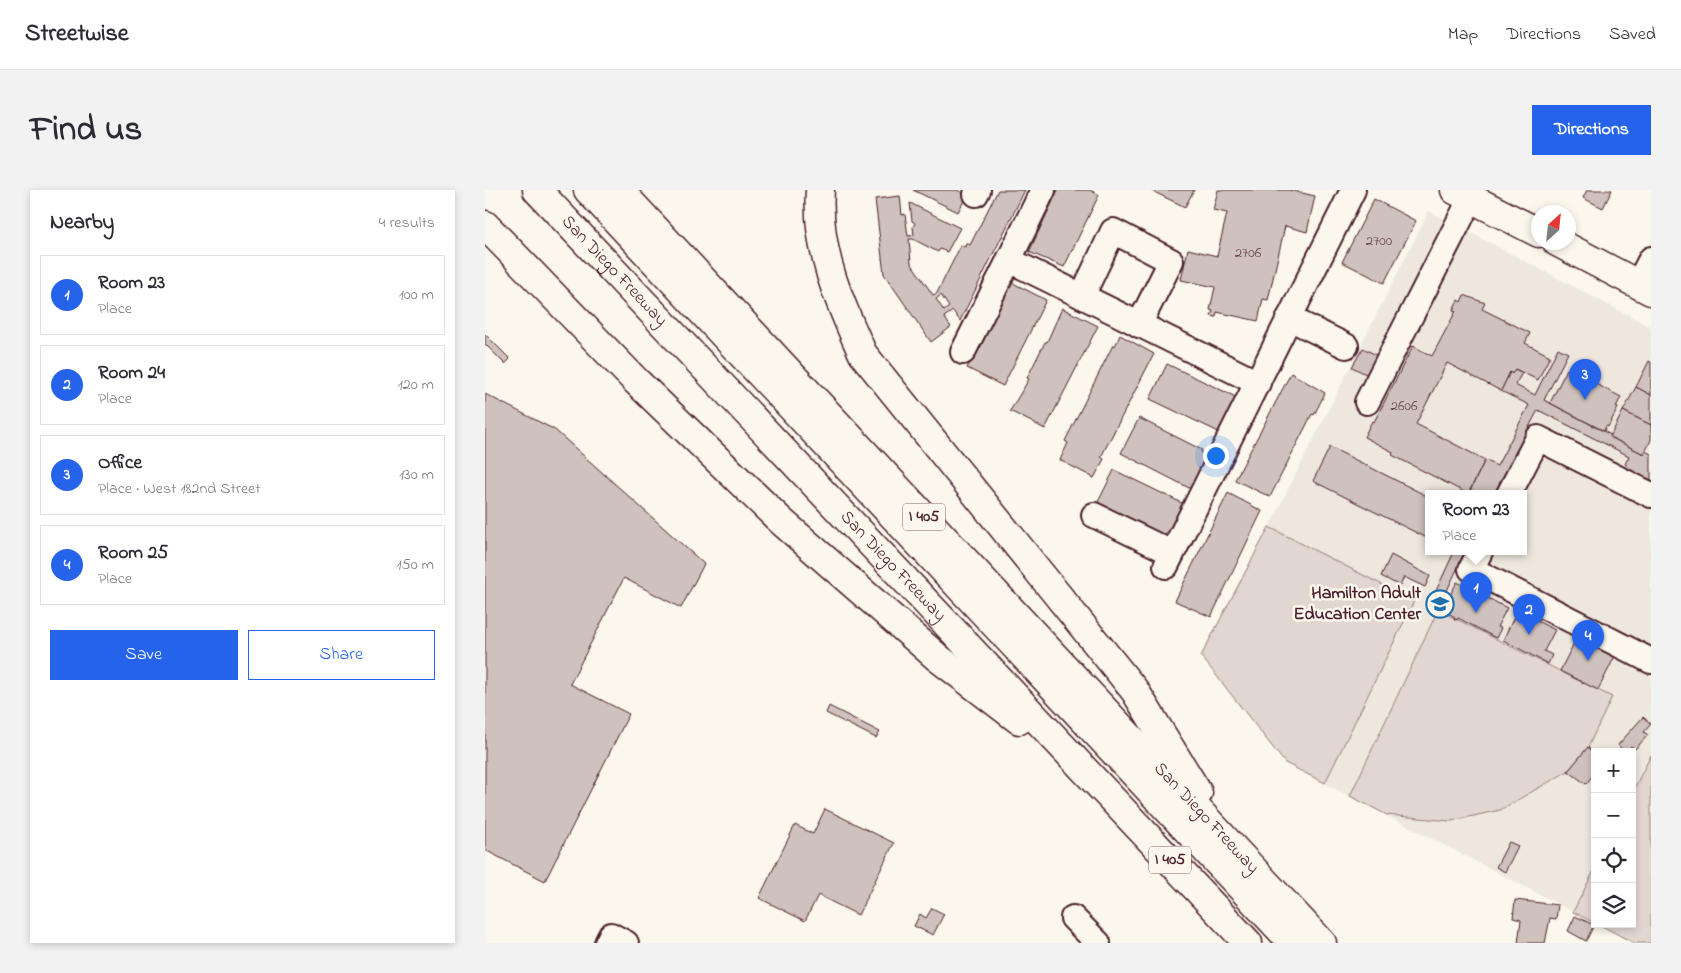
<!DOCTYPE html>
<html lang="en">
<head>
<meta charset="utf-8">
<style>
	body { margin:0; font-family:"Indie Flower",sans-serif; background:#f2f2f3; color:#2b2b33 }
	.controls { position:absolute; right:15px; bottom:15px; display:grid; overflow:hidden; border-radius:0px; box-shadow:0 2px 8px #0003 }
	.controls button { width:45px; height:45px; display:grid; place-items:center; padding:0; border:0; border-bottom:1px solid #e1e1e2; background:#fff; color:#2b2b33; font:25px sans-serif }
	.compass { position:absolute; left:1046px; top:15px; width:45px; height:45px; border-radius:50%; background:#fff; box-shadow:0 2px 8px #0003; rotate:27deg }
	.you { position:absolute; left:730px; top:265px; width:18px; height:18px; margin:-12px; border:4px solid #fff; border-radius:50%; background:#1a73e8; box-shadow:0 0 0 8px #1a73e833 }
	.badge { display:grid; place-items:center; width:32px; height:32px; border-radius:50%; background:#2563eb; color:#fff; font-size:16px; font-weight:700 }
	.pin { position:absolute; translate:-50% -41px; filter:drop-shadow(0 1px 2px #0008) }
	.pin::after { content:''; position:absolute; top:26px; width:18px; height:15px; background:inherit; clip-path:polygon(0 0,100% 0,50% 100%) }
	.popup { position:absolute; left:940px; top:300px; width:102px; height:65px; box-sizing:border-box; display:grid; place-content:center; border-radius:0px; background:#fff; filter:drop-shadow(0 1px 4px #0005); font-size:16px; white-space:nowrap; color:#7c7c81 }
	.popup b { font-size:19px; color:#2b2b33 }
	.popup::after { content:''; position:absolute; left:50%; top:100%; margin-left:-10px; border:10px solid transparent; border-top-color:#fff }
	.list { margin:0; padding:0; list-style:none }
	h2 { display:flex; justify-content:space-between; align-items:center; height:65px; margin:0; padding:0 20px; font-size:21px }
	h2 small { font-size:16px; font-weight:400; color:#7c7c81 }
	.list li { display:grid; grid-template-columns:32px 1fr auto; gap:15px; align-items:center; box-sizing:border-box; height:80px; margin:0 10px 10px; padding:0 10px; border:1px solid #e1e1e2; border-radius:0px }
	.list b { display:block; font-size:19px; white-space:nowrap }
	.list p { margin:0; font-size:16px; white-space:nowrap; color:#7c7c81 }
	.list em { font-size:16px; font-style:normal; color:#7c7c81 }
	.actions { display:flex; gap:10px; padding:15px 20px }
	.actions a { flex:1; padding:11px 0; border:1px solid #2563eb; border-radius:0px; text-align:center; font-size:18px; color:#2563eb }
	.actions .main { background:#2563eb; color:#fff }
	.icon { flex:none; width:28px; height:28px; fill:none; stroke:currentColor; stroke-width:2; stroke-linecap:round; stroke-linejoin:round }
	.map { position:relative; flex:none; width:1166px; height:753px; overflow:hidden; border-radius:0px }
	header { display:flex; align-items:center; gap:30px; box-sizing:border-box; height:70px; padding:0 25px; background:#fff; border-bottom:1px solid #e1e1e2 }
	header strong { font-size:24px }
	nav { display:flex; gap:28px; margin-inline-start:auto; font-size:18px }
	.intro { display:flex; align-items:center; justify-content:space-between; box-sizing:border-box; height:120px; padding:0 30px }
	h1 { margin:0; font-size:35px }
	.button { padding:12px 22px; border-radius:0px; background:#2563eb; color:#fff; font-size:18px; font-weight:700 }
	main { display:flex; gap:30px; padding:0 30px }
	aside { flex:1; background:#fff; border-radius:0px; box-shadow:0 2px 8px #0003 }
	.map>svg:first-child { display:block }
	.built { fill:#eee7de; fill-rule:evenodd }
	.green { fill:#e2d7d0; stroke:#967b7e }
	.building { fill:#cfc2bc; stroke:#4a1f2b; fill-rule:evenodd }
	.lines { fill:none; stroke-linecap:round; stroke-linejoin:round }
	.minor-casing { stroke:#4a1f2b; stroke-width:28 }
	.major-casing { stroke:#4a1f2b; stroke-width:31 }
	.highway-casing { stroke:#4a1f2b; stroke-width:31 }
	.minor { stroke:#fbf7ec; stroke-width:24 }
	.major { stroke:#fbf7ec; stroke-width:28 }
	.highway { stroke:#fbf7ec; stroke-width:28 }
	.labels { text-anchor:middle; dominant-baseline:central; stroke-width:5; stroke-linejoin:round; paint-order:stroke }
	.number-label { font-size:15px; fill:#6b484f }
	.shield { fill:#fbf7ec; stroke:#7f6065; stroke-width:1 }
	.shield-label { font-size:16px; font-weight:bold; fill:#4a1f2b }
	.street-label { font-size:18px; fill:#4a1f2b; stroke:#fbf7ec }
	.poi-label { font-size:18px; font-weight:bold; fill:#4a1f2b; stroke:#fbf7ec; text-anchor:end }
</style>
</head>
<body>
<header>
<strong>Streetwise</strong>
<nav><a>Map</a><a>Directions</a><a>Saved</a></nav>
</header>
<div class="intro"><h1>Find us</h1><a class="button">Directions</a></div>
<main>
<aside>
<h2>Nearby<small>4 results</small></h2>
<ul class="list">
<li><span class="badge">1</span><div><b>Room 23</b><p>Place</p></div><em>100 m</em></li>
<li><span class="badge">2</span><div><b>Room 24</b><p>Place</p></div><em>120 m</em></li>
<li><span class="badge">3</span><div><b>Office</b><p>Place · West 182nd Street</p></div><em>130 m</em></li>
<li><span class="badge">4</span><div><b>Room 25</b><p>Place</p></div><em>150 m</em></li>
</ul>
<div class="actions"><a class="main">Save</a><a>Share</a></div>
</aside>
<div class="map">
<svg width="1166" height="753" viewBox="0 0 1166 753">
	<rect width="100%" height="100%" fill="#fbf7ec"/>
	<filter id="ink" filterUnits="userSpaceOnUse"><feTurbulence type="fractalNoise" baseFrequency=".02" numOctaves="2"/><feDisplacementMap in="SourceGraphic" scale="10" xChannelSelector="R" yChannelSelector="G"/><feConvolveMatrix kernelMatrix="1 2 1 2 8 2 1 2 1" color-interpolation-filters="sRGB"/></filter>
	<g filter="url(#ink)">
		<path class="built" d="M944,21L1166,137V753H1149L1113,734H1147V562H1110V733L800,573L716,466L784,337ZM944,304H1038V362H944Z"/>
		<g class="green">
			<polygon points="784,337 929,411 840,593 800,573 716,466"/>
			<polygon points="953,420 1127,507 1103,557 1083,581 1015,620 966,631 902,625 865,606"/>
			<polygon points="1166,565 1166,753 1149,753 1113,734 1147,734 1147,603"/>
			<polygon points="1110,679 1110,733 1088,722"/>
		</g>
		<g class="building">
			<polygon points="428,0 472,0 482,5 473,22"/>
			<path d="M513,0H540L475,131L468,121L459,127L466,137L446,152L399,84L390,9L415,6L417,25L420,24L423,46L429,45L428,37L430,33L427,31L425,13L475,38L462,62L455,59L453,62L428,49H424L426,73L448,105L452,103L476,55L480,57L481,53L485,55ZM456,105L464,117L459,121L451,109Z"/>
			<polygon points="573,0 605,0 614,5 579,77 544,62"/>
			<polygon points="665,0 709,0 700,17"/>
			<polygon points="733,0 804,0 830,6 822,42 800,36 783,110 778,109 773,131 732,122 731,127 726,126 728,121 725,120 730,97 696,90 703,59 732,66 742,23 728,20"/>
			<polygon points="1102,0 1127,0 1118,18 1098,8"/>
			<polygon points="889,9 931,31 899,93 857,72"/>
			<polygon points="526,92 561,110 518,196 482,178"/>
			<polygon points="979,105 1000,113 997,119 1045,143 1040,153 1065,166 1053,190 1030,179 1027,184 1025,182 1016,201 962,173 931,234 1000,270 983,304 907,265 908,262 879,247 887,231 889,232 928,156 947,166 971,121 968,120 973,110 976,112"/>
			<polygon points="577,118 613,136 560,239 525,221 544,189 542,188 560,152 562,152"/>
			<polygon points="0,144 25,169 20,174 0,154"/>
			<polygon points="635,145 669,164 616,267 619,269 609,288 575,270 583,253 580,251 628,155 630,156"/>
			<polygon points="878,158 893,166 883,185 867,177"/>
			<polygon points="1073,158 1083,163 1059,210 1126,245 1125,247 1159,264 1160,261 1166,264 1166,296 1140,282 1143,276 1140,274 1144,266 1053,220 1009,304 992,304 985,301 1000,270 1012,276 1044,215 1016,201 1025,182 1027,184 1030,179 1037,183 1030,195 1050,205"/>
			<polygon points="1164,171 1166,172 1166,205 1151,197"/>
			<polygon points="682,174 755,209 740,245 665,209"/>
			<polygon points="1082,179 1136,207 1131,217 1133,218 1123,237 1121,236 1119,241 1065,213"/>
			<polygon points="806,183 840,203 829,225 827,224 785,307 750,290"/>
			<polygon points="1151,197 1166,205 1166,235 1138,221"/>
			<polygon points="0,204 70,240 219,374 196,418 139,388 85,494 144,524 60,691 0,660"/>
			<polygon points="1138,221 1166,235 1166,250 1159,264 1125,247"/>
			<polygon points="654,228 717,260 716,262 727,267 708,300 636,263"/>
			<polygon points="845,257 944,307 944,349 828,291"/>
			<polygon points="629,280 701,315 686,350 612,314"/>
			<polygon points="743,303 777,321 726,427 690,411"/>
			<polygon points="969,362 980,362 953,420 944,416"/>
			<polygon points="906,365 945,386 940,397 919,387 915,396 896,386"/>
			<polygon points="972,392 1022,418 1012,437 1016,438 1011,448 973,428 972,430 969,429 970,427 954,418 959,409 962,411"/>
			<polygon points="1032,421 1070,440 1059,461 1067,465 1063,474 1018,450"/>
			<polygon points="1094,443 1132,462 1113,500 1075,481"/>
			<polygon points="344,516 395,542 391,548 341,523"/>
			<polygon points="1158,527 1166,534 1159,542 1163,545 1150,559 1146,556 1140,562 1133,555"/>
			<polygon points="1103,557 1110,567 1110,582 1101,594 1083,581"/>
			<polygon points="340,619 409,653 373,725 333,705 320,731 274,708 310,635 328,644"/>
			<polygon points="1024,652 1033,656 1020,682 1011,677"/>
			<polygon points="1030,710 1073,715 1071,729 1065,728 1060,753 1033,753 1036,730 1028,728"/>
			<polygon points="447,718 459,724 448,745 429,736 435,724 441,728"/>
			<polygon points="1090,726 1109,735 1101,751 1083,741"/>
		</g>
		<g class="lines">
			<g class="minor-casing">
				<g id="minor">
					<polyline points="558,0 524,70 773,193"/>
					<polyline points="491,4 493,0"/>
					<polyline points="1153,94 1166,69"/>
					<polyline points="597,106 628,41 686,71 654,135"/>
					<polyline points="804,128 861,156"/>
					<polyline points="478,162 524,70"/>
					<polyline points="882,212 986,8"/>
					<polyline points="1024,304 1053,248 1166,305"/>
					<polyline points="609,325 687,363"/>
					<polyline points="995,362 986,379 1166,471"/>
					<polyline points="681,376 868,0"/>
					<polyline points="588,728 613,753"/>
					<polyline points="122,753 126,745 141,753"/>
				</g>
			</g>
			<g class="major-casing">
				<g id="major">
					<polyline points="970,0 1054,43"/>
					<polyline points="1072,52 1166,101"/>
				</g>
			</g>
			<g class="highway-casing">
				<g id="highway">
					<path id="s1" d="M52,0L763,753"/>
					<polyline points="103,0 808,753"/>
					<path id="s2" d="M134,0L837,753"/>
					<path d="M335,0C331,59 354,112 378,164L650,501L713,603"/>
					<polyline points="0,35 151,191 296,331 453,468 534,530"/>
				</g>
			</g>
			<use href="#minor" class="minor"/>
			<use href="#major" class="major"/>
			<use href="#highway" class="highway"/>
		</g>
	</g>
	<defs>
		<g id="school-ring" transform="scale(1.4375)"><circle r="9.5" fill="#fbf7ec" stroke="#1f6fb2" stroke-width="1.5"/><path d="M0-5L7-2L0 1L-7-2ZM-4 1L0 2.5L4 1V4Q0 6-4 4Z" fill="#1f6fb2"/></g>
	</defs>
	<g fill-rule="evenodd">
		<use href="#school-ring" x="955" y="414"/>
	</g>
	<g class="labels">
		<g class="number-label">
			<text x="894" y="51">2700</text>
			<text x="763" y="63">2706</text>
			<text x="919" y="216">2606</text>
		</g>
		<g class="shield">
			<rect x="418" y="313.5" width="42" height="27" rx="4"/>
			<rect x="664" y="656.5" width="42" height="27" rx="4"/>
		</g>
		<g class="shield-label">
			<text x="439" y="327">I 405</text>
			<text x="685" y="670">I 405</text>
		</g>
		<g class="street-label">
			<text stroke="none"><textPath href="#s1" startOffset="112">San Diego Freeway</textPath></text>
			<text stroke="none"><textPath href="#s1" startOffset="518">San Diego Freeway</textPath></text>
			<text stroke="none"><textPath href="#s2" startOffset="860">San Diego Freeway</textPath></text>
		</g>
		<g class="poi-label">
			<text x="936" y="404">Hamilton Adult<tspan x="936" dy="21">Education Center</tspan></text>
		</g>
	</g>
</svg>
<div class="controls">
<button>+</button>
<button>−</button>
<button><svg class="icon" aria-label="locate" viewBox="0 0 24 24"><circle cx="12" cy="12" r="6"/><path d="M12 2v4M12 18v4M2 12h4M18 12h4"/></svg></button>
<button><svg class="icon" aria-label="layers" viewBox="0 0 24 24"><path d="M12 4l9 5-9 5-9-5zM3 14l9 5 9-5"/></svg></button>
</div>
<svg class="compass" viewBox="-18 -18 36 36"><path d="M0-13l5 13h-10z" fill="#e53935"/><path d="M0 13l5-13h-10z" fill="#7c7c81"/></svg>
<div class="you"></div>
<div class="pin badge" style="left:991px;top:423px">1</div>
<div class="popup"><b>Room 23</b>Place</div>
<div class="pin badge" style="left:1044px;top:445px">2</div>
<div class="pin badge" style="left:1100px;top:210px">3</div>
<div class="pin badge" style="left:1103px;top:471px">4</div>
</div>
</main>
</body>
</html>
